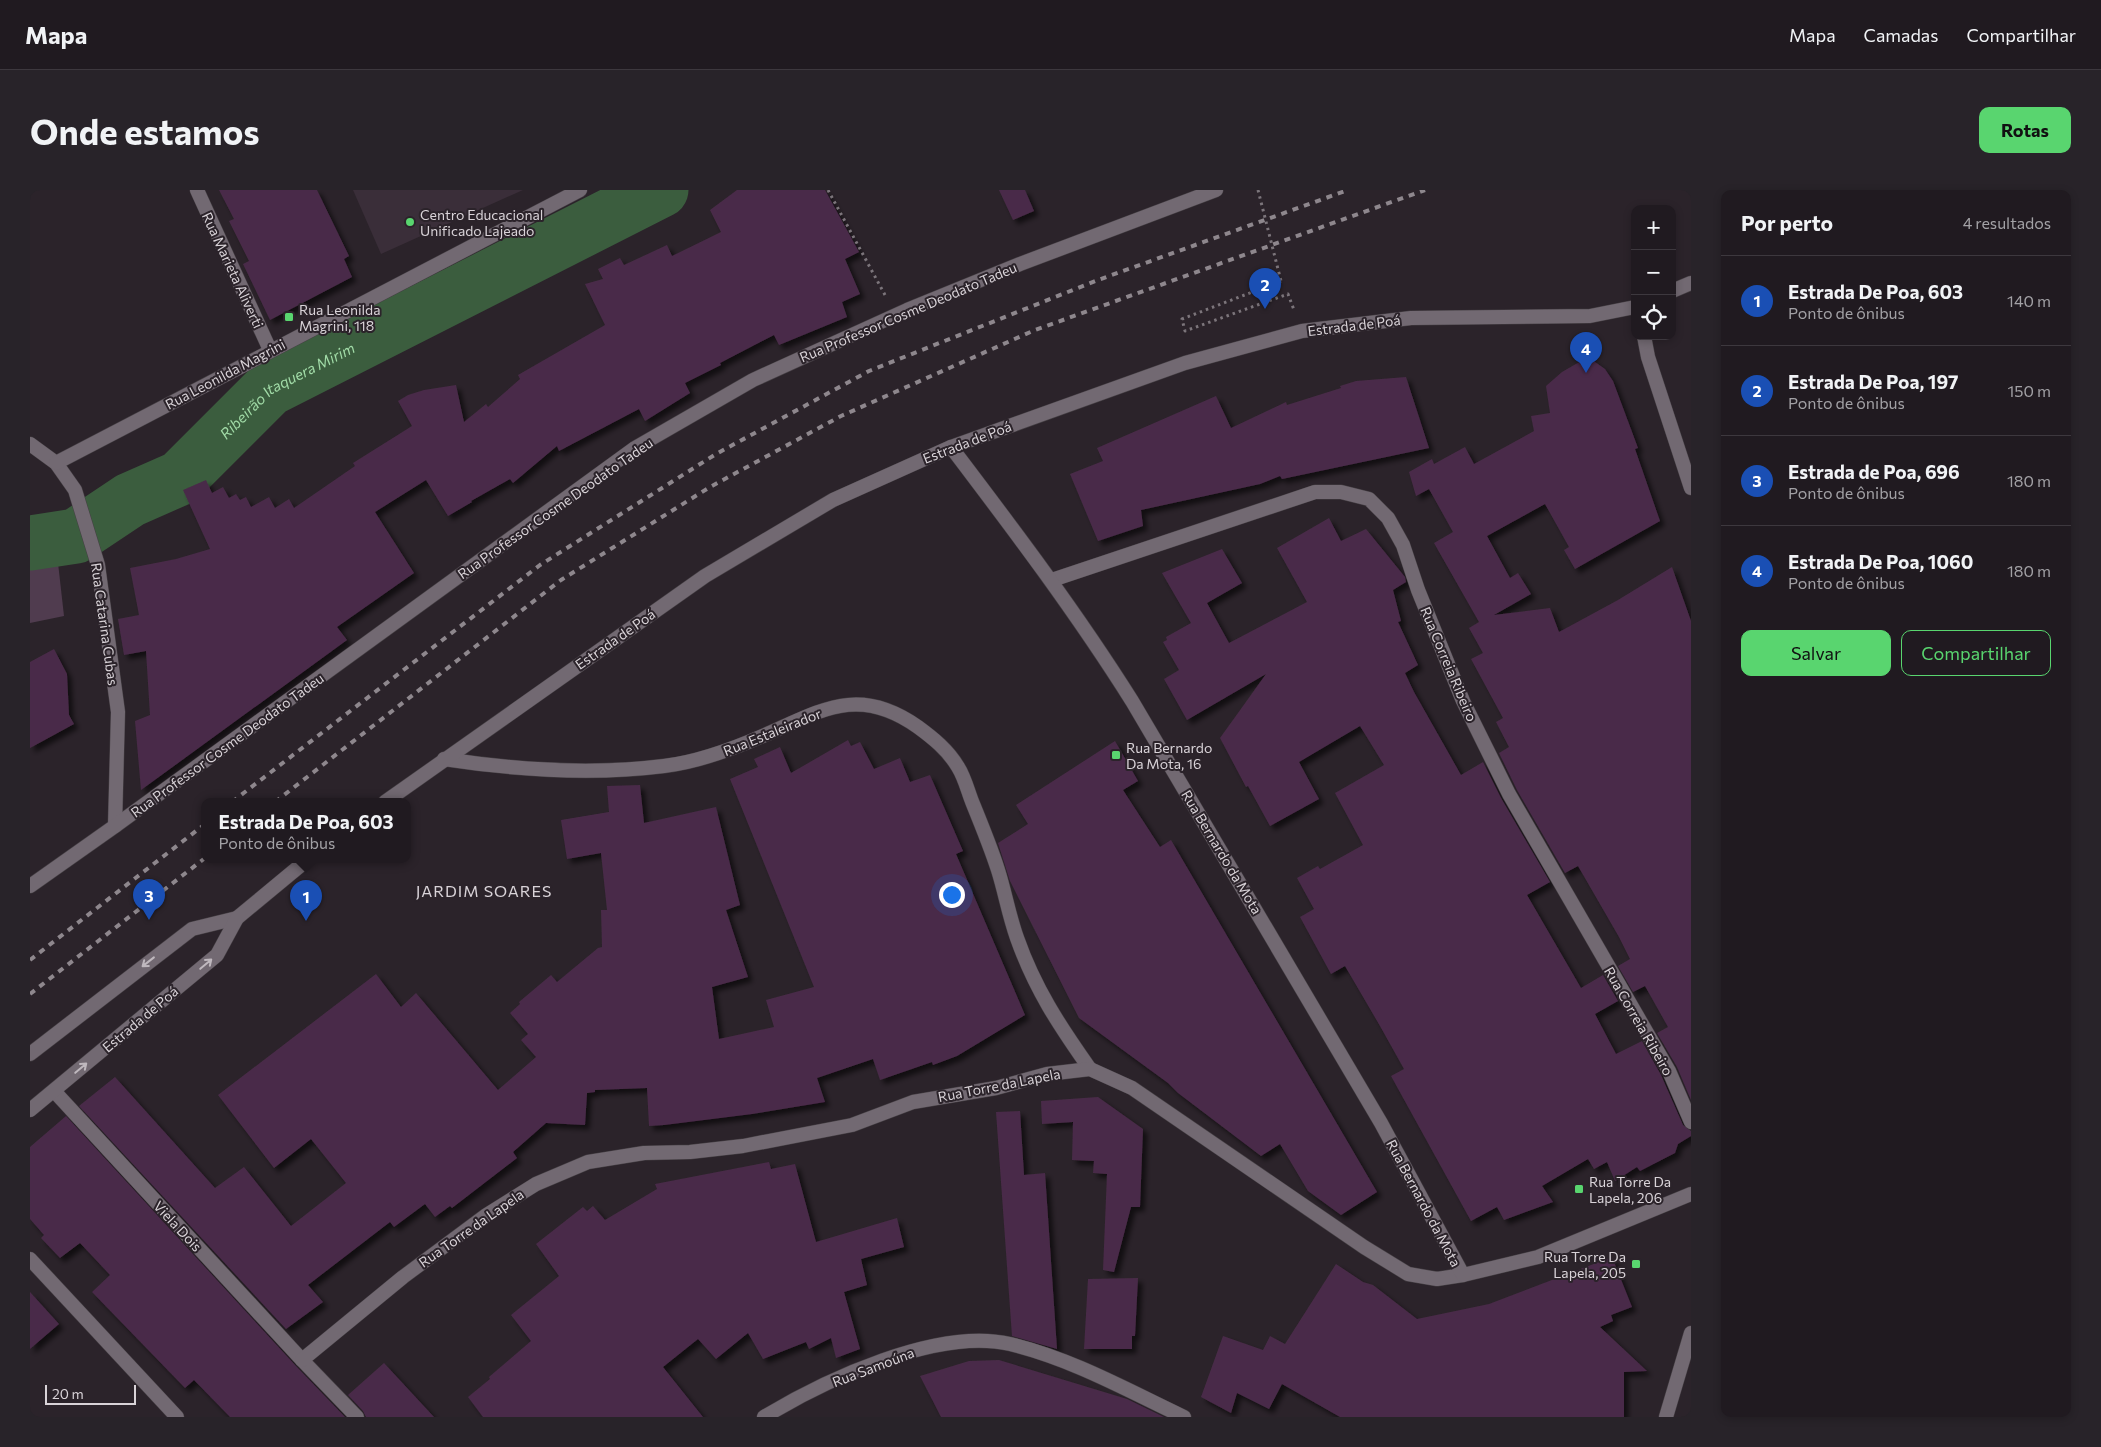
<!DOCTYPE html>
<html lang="pt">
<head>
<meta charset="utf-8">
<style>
	body { margin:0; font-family:Commissioner,sans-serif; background:#282329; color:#f1f3f6 }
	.controls { position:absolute; right:15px; top:15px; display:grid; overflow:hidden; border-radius:10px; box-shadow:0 2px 8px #0003 }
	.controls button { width:45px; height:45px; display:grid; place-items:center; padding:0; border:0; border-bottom:1px solid #3d383e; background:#201a20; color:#f1f3f6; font:25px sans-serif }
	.scale { position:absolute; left:15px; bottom:12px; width:91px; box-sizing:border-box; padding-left:5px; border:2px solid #d9d3d8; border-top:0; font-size:14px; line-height:18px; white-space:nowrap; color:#d9d3d8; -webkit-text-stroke:4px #2b232a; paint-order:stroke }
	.you { position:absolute; left:921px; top:704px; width:18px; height:18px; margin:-12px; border:4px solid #fff; border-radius:50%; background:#1a73e8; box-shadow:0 0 0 8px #1a73e833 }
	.badge { display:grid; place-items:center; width:32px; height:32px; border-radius:50%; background:#59d56f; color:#fff; font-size:16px; font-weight:700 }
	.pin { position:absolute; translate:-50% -41px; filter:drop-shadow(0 1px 2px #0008) }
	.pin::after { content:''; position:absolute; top:26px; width:18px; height:15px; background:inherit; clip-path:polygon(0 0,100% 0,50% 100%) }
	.popup { position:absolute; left:171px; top:608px; width:210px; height:65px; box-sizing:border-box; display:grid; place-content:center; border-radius:10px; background:#201a20; filter:drop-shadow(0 1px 4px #0005); font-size:16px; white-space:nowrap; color:#a2a1a5 }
	.popup b { font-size:19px; color:#f1f3f6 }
	.popup::after { content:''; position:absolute; left:50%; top:100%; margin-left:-10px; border:10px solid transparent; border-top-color:#201a20 }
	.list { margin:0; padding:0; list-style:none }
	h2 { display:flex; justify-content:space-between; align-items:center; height:65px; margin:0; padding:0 20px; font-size:21px }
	h2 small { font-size:16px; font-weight:400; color:#a2a1a5 }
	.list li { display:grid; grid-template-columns:32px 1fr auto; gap:15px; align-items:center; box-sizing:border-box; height:90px; padding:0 20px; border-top:1px solid #3d383e }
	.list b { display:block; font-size:19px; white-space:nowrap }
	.list p { margin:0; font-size:16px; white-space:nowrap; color:#a2a1a5 }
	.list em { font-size:16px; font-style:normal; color:#a2a1a5 }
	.actions { display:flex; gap:10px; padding:15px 20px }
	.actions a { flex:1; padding:11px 0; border:1px solid #59d56f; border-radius:10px; text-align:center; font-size:18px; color:#59d56f }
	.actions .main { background:#59d56f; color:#111 }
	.icon { flex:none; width:28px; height:28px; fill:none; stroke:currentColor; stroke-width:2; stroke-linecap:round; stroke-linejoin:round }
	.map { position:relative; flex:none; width:1661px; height:1227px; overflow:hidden; border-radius:10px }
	header { display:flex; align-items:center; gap:30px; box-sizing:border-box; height:70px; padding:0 25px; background:#201a20; border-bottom:1px solid #3d383e }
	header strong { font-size:24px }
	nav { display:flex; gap:28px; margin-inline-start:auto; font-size:18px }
	.intro { display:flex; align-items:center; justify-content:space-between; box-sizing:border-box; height:120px; padding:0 30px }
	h1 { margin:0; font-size:35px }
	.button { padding:12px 22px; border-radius:10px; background:#59d56f; color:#111; font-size:18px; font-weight:700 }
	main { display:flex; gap:30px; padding:0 30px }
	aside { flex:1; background:#201a20; border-radius:10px; box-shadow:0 2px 8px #0003 }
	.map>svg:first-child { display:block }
	.built { fill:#3a2e39 }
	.green { fill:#503c4f }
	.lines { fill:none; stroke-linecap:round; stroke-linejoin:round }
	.river { stroke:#3b5d3e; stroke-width:55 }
	.building { fill:#492b48; filter:url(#shadow) }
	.service-casing { stroke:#464045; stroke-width:15 }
	.minor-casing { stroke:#464045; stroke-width:15 }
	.tertiary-casing { stroke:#464045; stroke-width:15 }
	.secondary-casing { stroke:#464045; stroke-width:15 }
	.path { stroke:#7c757b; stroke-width:3; stroke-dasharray:2.5 4; stroke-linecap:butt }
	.service { stroke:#726972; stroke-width:14 }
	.minor { stroke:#726972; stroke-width:14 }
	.tertiary { stroke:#726972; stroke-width:14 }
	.secondary { stroke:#726972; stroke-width:14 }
	.rail { stroke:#8e878d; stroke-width:4; stroke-dasharray:6 6; stroke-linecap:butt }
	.path-bridge { stroke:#7c757b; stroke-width:3; stroke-dasharray:2.5 4; stroke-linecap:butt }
	.oneway { stroke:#bfb8be }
	.poi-dot { fill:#59d56f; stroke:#2b232a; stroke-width:2 }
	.labels { text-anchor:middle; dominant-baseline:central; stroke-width:4; stroke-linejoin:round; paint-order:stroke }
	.poi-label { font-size:14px; fill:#d9d3d8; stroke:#2b232a; text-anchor:start }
	.street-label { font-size:14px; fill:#d9d3d8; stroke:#2b232a }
	.water-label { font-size:15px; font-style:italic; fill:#a1dba7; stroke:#2b232a }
	.quarter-label { font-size:16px; letter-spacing:1px; fill:#d9d3d8; stroke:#2b232a }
</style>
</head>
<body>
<header>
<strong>Mapa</strong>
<nav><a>Mapa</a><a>Camadas</a><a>Compartilhar</a></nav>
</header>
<div class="intro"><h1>Onde estamos</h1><a class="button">Rotas</a></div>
<main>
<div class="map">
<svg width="1661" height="1227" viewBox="0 0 1661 1227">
	<defs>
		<filter id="shadow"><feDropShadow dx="4.5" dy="4.5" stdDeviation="2.5" flood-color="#0009"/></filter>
	</defs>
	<rect width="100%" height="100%" fill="#2b232a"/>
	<polygon class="built" points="323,0 493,0 351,64"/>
	<polygon class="green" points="27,364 34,426 0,433 0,374"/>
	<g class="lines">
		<path class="river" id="s1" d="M0,353L46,346L100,310L150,288L239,199L631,0"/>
	</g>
	<g class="building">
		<polygon points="189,0 287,0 319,66 314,69 322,87 240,130 213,74 219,71 199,31 204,29"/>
		<polygon points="707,0 795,0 829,62 815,69 830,104 812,112 817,127 749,155 744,145 690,173 691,175 655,193 660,203 615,231 609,219 529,261 527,256 483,293 480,289 441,311 442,312 418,326 396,290 345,322 384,383 307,437 317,450 111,600 105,531 120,525 116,461 94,465 88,429 109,425 100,378 146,369 180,359 153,300 176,290 182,303 193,297 199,308 206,304 210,310 216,307 221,317 239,307 245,318 259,309 264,318 325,276 323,273 382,236 368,211 378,205 394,200 426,195 434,232 456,214 458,217 490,189 488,185 575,135 555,94 573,89 568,79 590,68 594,75 637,55 642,66 691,42 680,20"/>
		<polygon points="969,0 995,0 1004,21 983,30"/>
		<polygon points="1558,167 1575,179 1583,191 1608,258 1605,259 1630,331 1545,379 1534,360 1539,357 1515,314 1457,346 1480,388 1488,383 1501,404 1464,425 1520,418 1529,442 1588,410 1642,377 1661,431 1661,910 1647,877 1627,843 1638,837 1615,796 1603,802 1588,776 1600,769 1589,747 1548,676 1535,683 1487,600 1469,563 1479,557 1466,532 1473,528 1441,469 1453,463 1439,438 1449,432 1404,353 1423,342 1399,299 1386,306 1379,282 1402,269 1404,274 1435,257 1444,274 1504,241 1501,226 1520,223 1516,196 1532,182"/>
		<polygon points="1376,187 1399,258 1252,289 1250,286 1230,294 1111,320 1113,336 1068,351 1040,284 1073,271 1067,258 1186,206 1201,238 1256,212 1257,215 1311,198 1310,196 1326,191"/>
		<polygon points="1299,328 1311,351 1336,339 1375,387 1376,392 1363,400 1371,431 1368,432 1388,475 1375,483 1384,502 1431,585 1453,572 1471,608 1520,692 1497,705 1551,798 1573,785 1588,811 1565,824 1586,864 1612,851 1631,885 1653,935 1661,941 1661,946 1648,954 1645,963 1610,981 1607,977 1585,991 1577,972 1564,979 1558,969 1512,996 1523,1012 1474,1030 1467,1017 1441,1031 1361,886 1374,879 1350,836 1315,776 1301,784 1270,727 1284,719 1267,688 1288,676 1290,679 1333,655 1305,603 1354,575 1330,536 1269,572 1289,609 1240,636 1218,596 1216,597 1190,548 1236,484 1157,530 1134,489 1149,480 1133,452 1137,450 1136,447 1161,433 1132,383 1192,359 1212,393 1177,413 1199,453 1277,412 1247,358"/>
		<polygon points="24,459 37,484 39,525 44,534 0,558 0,472"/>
		<polygon points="818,550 821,556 830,552 844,579 870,568 880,592 900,585 933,661 926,664 995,825 927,866 903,875 902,872 850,890 843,869 787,888 795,912 722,924 634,935 619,936 617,898 565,900 565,902 557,903 555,935 516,933 483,962 487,968 422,1018 420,1016 405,1027 395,1014 364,1037 360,1032 278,1095 293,1112 256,1139 49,916 85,887 185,998 214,977 261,1036 316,993 281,949 244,978 188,905 346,784 371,817 386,803 468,900 506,867 491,850 498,844 480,823 490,814 489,812 521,785 527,792 568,758 572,757 571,720 577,720 571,663 537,669 531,630 579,622 577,596 610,595 614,633 686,617 710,715 696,720 718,787 682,797 689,849 744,837 736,810 784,797 700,589 728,577 724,569 750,557 761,583"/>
		<polygon points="1085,551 1108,591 1093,600 1130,657 1141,650 1347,1002 1311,1025 1278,1001 1250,954 1231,966 1148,903 1138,893 1049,828 980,691 968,653 998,634 986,615"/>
		<polygon points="1068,907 1113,939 1110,1017 1101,1017 1084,1082 1073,1080 1077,984 1063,983 1064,971 1042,970 1043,932 1012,934 1011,911"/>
		<polygon points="990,921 994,985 1015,983 1027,1159 982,1146 966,922"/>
		<polygon points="36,926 266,1176 315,1227 200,1227 164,1190 155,1198 62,1102 80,1085 50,1053 30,1068 11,1048 14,1045 0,1029 0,957"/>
		<polygon points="739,972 741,979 765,974 786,1052 867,1028 874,1057 831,1069 837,1095 814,1102 830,1159 806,1168 801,1148 779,1159 776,1152 733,1169 718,1143 686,1169 668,1149 633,1177 673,1227 453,1227 438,1207 460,1189 459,1187 501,1151 481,1125 529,1086 506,1054 553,1017 557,1021 563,1016 575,1030 627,999 625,994"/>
		<polygon points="1582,1067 1602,1117 1581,1125 1583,1131 1570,1137 1617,1181 1594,1182 1594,1227 1310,1227 1252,1194 1239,1219 1207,1203 1201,1223 1171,1207 1193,1146 1233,1160 1240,1146 1255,1154 1306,1074 1333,1092 1343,1095 1387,1129 1459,1114"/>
		<polygon points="1108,1088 1105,1146 1102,1146 1102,1159 1054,1159 1058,1089"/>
		<polygon points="0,1102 29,1134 0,1159"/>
		<polygon points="969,1170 1097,1209 1134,1227 911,1227 890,1186 939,1171"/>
		<polygon points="354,1173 404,1227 336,1227 333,1221 318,1205"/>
	</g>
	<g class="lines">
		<g class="service-casing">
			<polyline id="service" points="24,901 272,1170 327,1227"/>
		</g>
		<g class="minor-casing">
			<g id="minor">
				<polyline points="167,0 240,160"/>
				<polyline points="1614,146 1618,167 1661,298"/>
				<polyline points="0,254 26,273 45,300 68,375 88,522 85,636"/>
				<polyline points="26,273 550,0"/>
				<polyline points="1022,390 1285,302 1311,302 1339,309 1358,328 1373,355 1388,400 1433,511 1479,604 1639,881 1661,932"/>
				<path d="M414,569C486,580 562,585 634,576C669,572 703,559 735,545C792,520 829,495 888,537C903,548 918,560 928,577C935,588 938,602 943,614C952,636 961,658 968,680C975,702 979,726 987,748C1005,799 1029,835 1060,879"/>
				<polyline points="0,1069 147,1227"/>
				<polyline points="272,1170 373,1087 455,1026 506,994 558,972 614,963 660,962 713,956 822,935 883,912 966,898 1017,884 1060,879 1102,898 1334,1057 1378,1084 1407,1089 1433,1085"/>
				<path d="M734,1227C795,1190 908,1137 980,1154C1042,1169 1097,1200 1154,1227"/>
			</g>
		</g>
		<g class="tertiary-casing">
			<g id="tertiary">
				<path d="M921,257C984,340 1046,422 1102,511L1351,933L1433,1085L1508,1067L1661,1004"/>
				<polyline points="1636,1227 1661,1143"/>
			</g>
		</g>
		<g class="secondary-casing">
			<g id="secondary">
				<polyline points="1642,101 1661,93"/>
				<polyline points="355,612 675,386 803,310 921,257 1155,173 1272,141 1381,128 1560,126 1605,117"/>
				<polyline points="0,696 85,636 605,258 723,190 877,120 990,74 1186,0"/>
				<polyline points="0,864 162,739 207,728"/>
				<polyline points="0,920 187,765 207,728 277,670"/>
			</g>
		</g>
		<g class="path">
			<polyline points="798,0 855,105"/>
			<polyline points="1251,91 1152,129 1155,141 1258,104 1264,120"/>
		</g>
		<use href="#service" class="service"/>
		<use href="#minor" class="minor"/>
		<use href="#tertiary" class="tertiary"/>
		<use href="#secondary" class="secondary"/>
		<g class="rail">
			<polyline points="202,612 510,375 686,264 839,181 1068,90 1318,0"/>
			<polyline points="245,612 531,390 680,297 811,226 1005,140 1395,0"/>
			<polyline points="0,770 175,634"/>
			<polyline points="0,804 175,668"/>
		</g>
		<polyline class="path-bridge" points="1228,0 1251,91"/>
	</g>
	<defs><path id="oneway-shaft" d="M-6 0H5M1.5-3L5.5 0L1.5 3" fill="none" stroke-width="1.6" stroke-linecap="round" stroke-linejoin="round" transform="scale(1.25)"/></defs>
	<g class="oneway">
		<use href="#oneway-shaft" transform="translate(118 772) rotate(142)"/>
		<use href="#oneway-shaft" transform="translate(176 774) rotate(-40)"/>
		<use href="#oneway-shaft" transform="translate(51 878) rotate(-40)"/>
	</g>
	<g class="poi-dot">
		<circle cx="380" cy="32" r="5"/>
		<rect x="254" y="122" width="10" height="10" rx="2.5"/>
		<rect x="1081" y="560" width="10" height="10" rx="2.5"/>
		<rect x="1544" y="994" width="10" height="10" rx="2.5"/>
		<rect x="1601" y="1069" width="10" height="10" rx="2.5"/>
	</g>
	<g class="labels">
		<g class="poi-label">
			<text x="390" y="24">Centro Educacional<tspan x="390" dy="16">Unificado Lajeado</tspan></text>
			<text x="269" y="119">Rua Leonilda<tspan x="269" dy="16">Magrini, 118</tspan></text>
			<text x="1096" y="557">Rua Bernardo<tspan x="1096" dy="16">Da Mota, 16</tspan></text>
			<text x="1559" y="991">Rua Torre Da<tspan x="1559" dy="16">Lapela, 206</tspan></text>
			<text x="1596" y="1066" text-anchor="end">Rua Torre Da<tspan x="1596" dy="16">Lapela, 205</tspan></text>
		</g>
		<g class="street-label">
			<text transform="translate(203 80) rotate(65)">Rua Marieta Aliverti</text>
			<text transform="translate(878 122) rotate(-23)">Rua Professor Cosme Deodato Tadeu</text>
			<text transform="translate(1324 135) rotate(-7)">Estrada de Poá</text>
			<text transform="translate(195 184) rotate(-28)">Rua Leonilda Magrini</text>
			<text transform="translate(937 252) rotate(-21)">Estrada de Poá</text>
			<text transform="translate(525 318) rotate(-35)">Rua Professor Cosme Deodato Tadeu</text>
			<text transform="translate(75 434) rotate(82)">Rua Catarina Cubas</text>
			<text transform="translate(585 449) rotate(-35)">Estrada de Poá</text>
			<text transform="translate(1419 474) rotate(67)">Rua Correia Ribeiro</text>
			<text transform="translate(742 542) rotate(-22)">Rua Estaleirador</text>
			<text transform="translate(197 555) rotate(-36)">Rua Professor Cosme Deodato Tadeu</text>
			<text transform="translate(1192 662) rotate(59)">Rua Bernardo da Mota</text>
			<text transform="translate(110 829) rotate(-40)">Estrada de Poá</text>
			<text transform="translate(1609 831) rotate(60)">Rua Correia Ribeiro</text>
			<text transform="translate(969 895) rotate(-11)">Rua Torre da Lapela</text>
			<text transform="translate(1394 1013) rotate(62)">Rua Bernardo da Mota</text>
			<text transform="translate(148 1036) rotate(47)">Viela Dois</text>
			<text transform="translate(441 1038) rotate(-35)">Rua Torre da Lapela</text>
			<text transform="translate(843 1177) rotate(-21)">Rua Samoúna</text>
		</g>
		<g class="water-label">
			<text stroke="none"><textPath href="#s1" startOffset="306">Ribeirão Itaquera Mirim</textPath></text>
		</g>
		<g class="quarter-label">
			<text x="454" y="700">JARDIM SOARES</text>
		</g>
	</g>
</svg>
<div class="controls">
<button>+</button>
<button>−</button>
<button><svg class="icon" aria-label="locate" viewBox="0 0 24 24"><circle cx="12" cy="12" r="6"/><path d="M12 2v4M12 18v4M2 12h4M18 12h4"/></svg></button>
</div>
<div class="scale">20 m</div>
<div class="you"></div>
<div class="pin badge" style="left:276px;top:731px;background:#1a4fb4">1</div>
<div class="popup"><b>Estrada De Poa, 603</b>Ponto de ônibus</div>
<div class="pin badge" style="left:1235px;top:119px;background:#1a4fb4">2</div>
<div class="pin badge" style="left:119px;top:730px;background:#1a4fb4">3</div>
<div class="pin badge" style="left:1556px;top:183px;background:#1a4fb4">4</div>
</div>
<aside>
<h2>Por perto<small>4 resultados</small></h2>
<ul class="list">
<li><span class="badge" style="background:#1a4fb4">1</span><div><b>Estrada De Poa, 603</b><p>Ponto de ônibus</p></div><em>140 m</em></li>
<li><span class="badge" style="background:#1a4fb4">2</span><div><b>Estrada De Poa, 197</b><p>Ponto de ônibus</p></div><em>150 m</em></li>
<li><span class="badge" style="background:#1a4fb4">3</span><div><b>Estrada de Poa, 696</b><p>Ponto de ônibus</p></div><em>180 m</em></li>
<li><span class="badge" style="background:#1a4fb4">4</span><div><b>Estrada De Poa, 1060</b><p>Ponto de ônibus</p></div><em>180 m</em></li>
</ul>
<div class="actions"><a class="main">Salvar</a><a>Compartilhar</a></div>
</aside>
</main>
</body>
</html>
